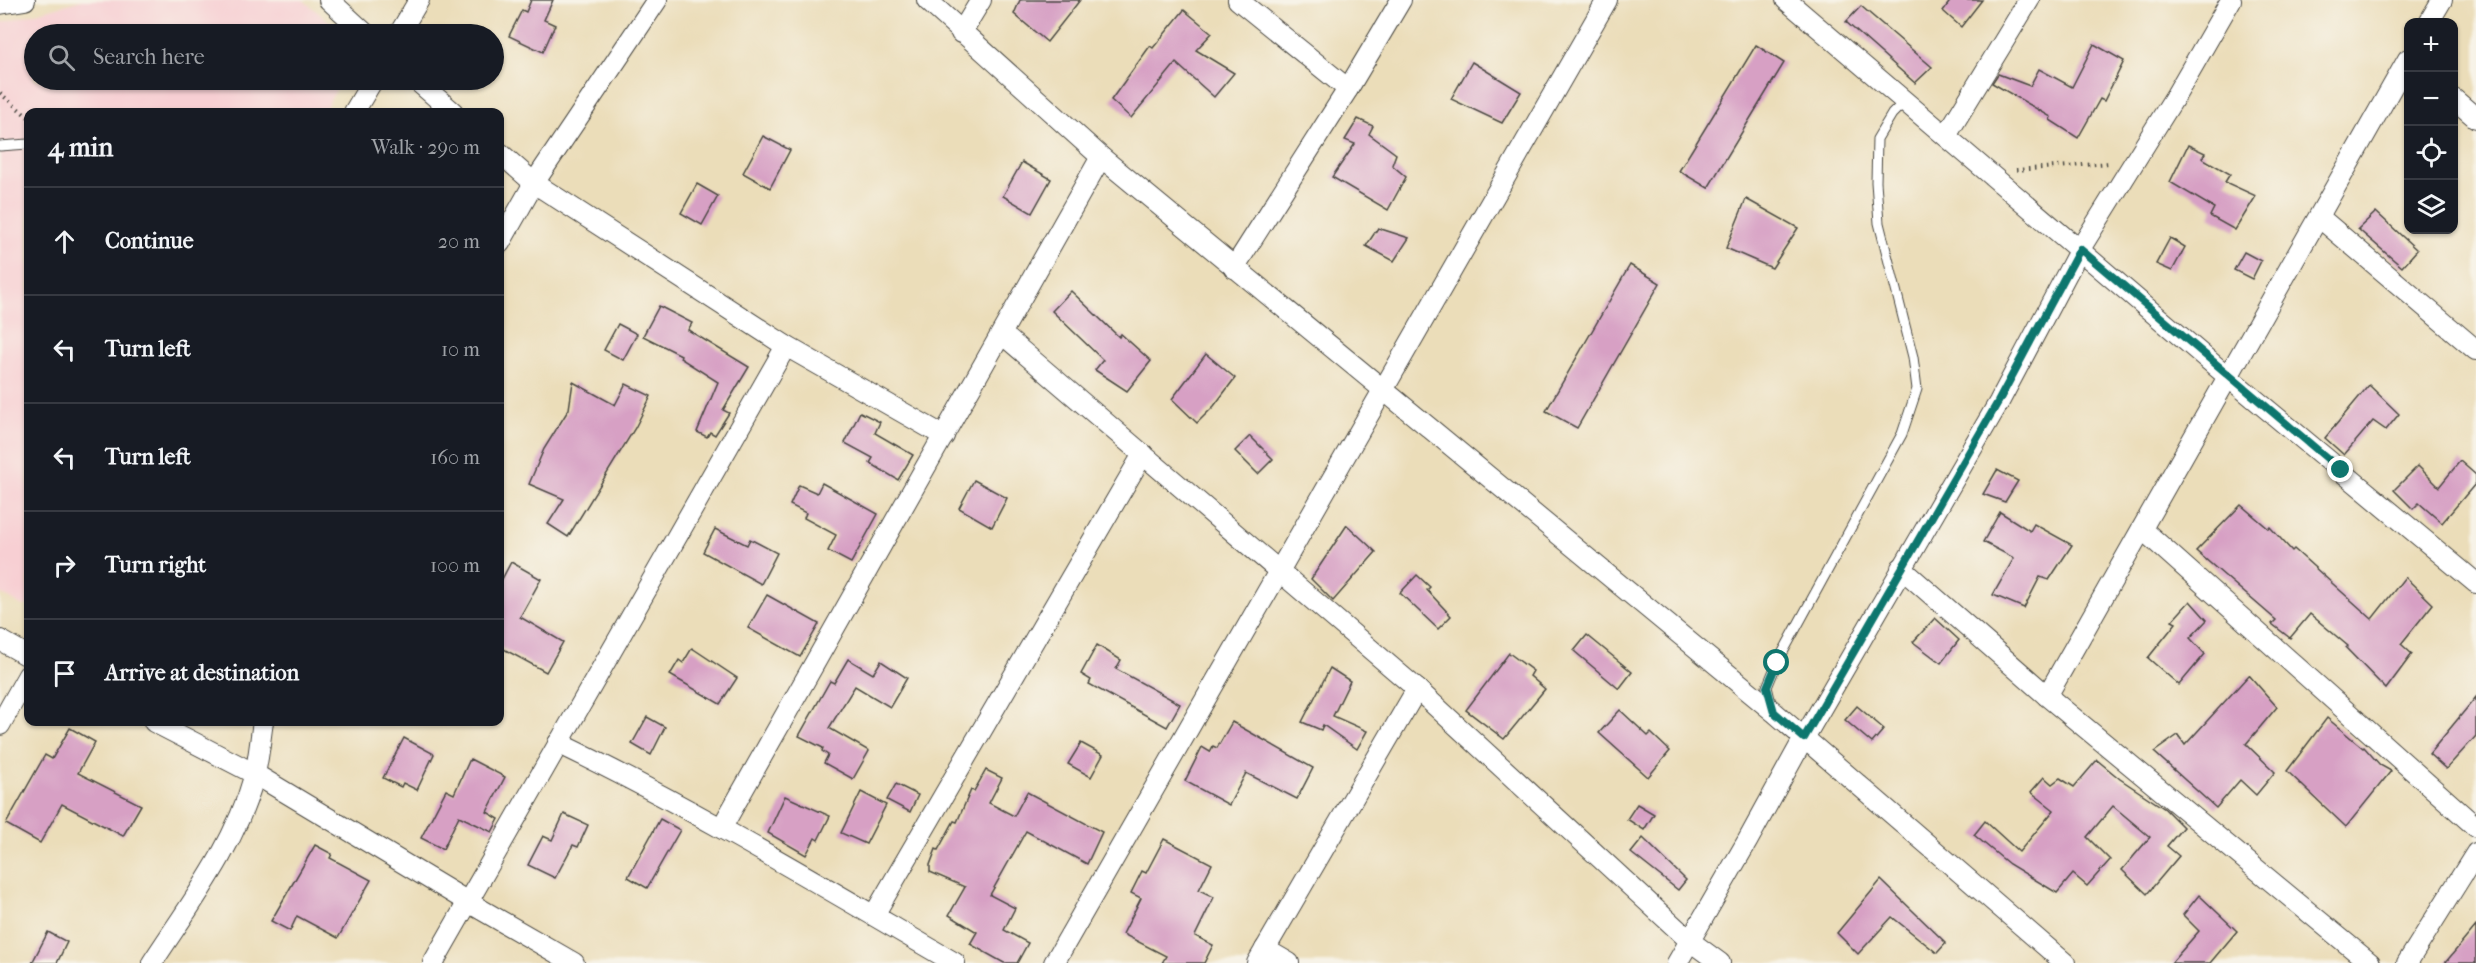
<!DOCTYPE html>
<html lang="en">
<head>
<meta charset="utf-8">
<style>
	body { margin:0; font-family:"IM FELL French Canon",serif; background:#20242c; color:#f1f3f6 }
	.controls { position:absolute; right:18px; top:18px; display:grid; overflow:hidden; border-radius:12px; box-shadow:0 2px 4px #0004 }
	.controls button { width:54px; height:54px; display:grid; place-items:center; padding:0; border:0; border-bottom:2px solid #363941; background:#171b24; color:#f1f3f6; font:30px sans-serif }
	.stop { position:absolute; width:18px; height:18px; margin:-14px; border:4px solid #0f766e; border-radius:50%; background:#fff }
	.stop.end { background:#0f766e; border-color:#fff; box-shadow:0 2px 6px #0008 }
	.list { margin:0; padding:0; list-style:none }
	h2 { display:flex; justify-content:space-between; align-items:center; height:78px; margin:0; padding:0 24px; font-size:26px }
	h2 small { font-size:20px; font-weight:400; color:#9ea1a6 }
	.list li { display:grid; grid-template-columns:39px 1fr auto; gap:18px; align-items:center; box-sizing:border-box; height:108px; padding:0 24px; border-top:2px solid #363941 }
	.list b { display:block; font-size:22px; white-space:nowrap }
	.list em { font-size:20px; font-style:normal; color:#9ea1a6 }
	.icon { flex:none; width:33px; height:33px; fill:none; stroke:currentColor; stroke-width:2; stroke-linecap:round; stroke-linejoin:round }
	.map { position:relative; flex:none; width:2476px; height:963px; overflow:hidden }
	.search { position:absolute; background:#171b24; box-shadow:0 2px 4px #0004; left:24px; top:24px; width:480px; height:66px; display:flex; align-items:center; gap:15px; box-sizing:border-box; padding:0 21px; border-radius:33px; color:#9ea1a6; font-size:22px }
	.panel { position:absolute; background:#171b24; box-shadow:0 2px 4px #0004; left:24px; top:108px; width:480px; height:618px; border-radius:12px }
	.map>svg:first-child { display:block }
	.built { fill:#f7cfd3 }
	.building { fill:#d7a0c4 }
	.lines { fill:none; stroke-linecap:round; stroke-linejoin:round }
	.service-casing { stroke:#484640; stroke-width:11 }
	.minor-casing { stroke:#484640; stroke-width:22 }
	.path { stroke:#484640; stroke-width:4; stroke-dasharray:1.5 4.5; stroke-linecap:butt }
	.service { stroke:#fff; stroke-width:9 }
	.minor { stroke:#fff; stroke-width:20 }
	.route { stroke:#0f766e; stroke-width:8 }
</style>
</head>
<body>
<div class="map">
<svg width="2476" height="963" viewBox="0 0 2476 963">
	<rect width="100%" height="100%" fill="#f7f3e8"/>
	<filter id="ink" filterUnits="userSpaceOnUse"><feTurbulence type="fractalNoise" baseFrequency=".0167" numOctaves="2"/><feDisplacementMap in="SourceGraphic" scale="12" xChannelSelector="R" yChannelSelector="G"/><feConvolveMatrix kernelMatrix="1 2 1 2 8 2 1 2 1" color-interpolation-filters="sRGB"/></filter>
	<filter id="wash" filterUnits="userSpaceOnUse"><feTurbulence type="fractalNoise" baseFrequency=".008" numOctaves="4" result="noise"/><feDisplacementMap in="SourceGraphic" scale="24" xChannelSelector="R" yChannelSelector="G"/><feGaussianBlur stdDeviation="1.35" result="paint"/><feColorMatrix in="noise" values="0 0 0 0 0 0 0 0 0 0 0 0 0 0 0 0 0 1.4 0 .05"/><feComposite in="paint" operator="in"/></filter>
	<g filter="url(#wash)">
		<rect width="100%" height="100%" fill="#ebddb9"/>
		<polygon class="built" points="82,0 303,0 344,34 34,34 34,80 342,80 323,112 28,112 28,605 23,606 0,593 0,23"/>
		<g id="blocks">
			<g class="building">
				<polygon points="531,0 553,0 544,20 555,25 543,52 509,36 522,10 526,12"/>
				<polygon points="1020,0 1080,0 1047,42 1014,14"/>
				<polygon points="1951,0 1982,0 1961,27 1943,11"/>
				<polygon points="1861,6 1932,67 1915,83 1846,22"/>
				<polygon points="1184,10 1212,33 1196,50 1234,73 1214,97 1176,63 1131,118 1111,100 1150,46 1153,48"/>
				<polygon points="2094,44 2124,61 2104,101 2100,99 2078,138 2050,120 2051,117 1992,83 1998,74 2030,86 2039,69 2072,87"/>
				<polygon points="1756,45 1784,63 1708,188 1679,171"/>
				<polygon points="1472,62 1521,92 1502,123 1451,99"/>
				<polygon points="1358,119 1373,126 1369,134 1396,154 1392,165 1406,177 1388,210 1332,177 1355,144 1345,140"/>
				<polygon points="763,136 790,150 770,188 743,173"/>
				<polygon points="2188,145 2205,153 2202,158 2230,174 2225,182 2256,196 2235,230 2210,216 2214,208 2170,182"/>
				<polygon points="1022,162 1051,179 1032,213 1003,196"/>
				<polygon points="697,184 718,196 702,225 681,213"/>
				<polygon points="1746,199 1798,228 1772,268 1726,248"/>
				<polygon points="2376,212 2417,250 2402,267 2358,229"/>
				<polygon points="1378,228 1409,238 1394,261 1366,246"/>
				<polygon points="2170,238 2185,247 2172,271 2156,264"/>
				<polygon points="2244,252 2261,261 2252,279 2234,270"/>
				<polygon points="1630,265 1660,283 1577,428 1546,411"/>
				<polygon points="1071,291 1119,337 1121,334 1151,361 1127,391 1095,370 1103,360 1052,311"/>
				<polygon points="659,306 692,323 688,330 749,367 723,410 729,413 715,435 710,432 707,437 697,432 718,382 680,358 681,355 643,336"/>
				<polygon points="618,324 637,334 623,360 604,350"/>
				<polygon points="1206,354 1235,378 1214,406 1197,423 1172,399"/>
				<polygon points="573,382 615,405 626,384 651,396 635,428 568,537 548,524 564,499 529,484 544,449 569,409"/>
				<polygon points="2369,385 2399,414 2386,430 2373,421 2344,455 2325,438"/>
				<polygon points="860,412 880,422 875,433 913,455 898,480 870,463 873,458 845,443"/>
				<polygon points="1250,436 1273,459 1258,474 1235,451"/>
				<polygon points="2460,461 2476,475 2476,483 2442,523 2419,503 2413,509 2394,490 2418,466 2439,487"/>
				<polygon points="1997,470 2018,481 2005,502 1983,494"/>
				<polygon points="974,480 1007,498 992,527 959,508"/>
				<polygon points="822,483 878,514 851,563 828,551 836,535 804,518 806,513 790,505 799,485 817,493"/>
				<polygon points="2241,505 2269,529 2270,527 2292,551 2294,549 2372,619 2405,577 2433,604 2401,644 2412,654 2386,689 2346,648 2348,646 2310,614 2290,638 2272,624 2276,620 2196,551"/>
				<polygon points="2000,512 2030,531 2034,524 2072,545 2049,580 2040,577 2024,608 1993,595 2014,558 1983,542"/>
				<polygon points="1347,525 1376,552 1333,601 1311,579"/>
				<polygon points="715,529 747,545 750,539 777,553 761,584 703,552"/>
				<polygon points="511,562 541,579 520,617 563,642 546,672 500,647 500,583"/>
				<polygon points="1417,575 1430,587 1427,590 1451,616 1438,629 1400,593"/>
				<polygon points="767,595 819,624 800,657 748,628"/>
				<polygon points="2190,601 2207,620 2190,638 2205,654 2179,685 2148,658 2176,623 2172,621"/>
				<polygon points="1935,618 1959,640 1941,663 1913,642"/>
				<polygon points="1587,635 1632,672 1619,689 1574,651"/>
				<polygon points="1097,645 1121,660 1116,669 1180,704 1167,727 1089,684 1091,680 1081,674"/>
				<polygon points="692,648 737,678 720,704 670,675 679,660 683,663"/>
				<polygon points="1509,653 1533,671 1530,676 1545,689 1504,739 1466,710"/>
				<polygon points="848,659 873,674 881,661 907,678 890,707 855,686 829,728 869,751 853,779 824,763 828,755 822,751 823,748 799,736 830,681 834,683"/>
				<polygon points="1330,668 1350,681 1333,716 1367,731 1357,749 1323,725 1321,730 1302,722"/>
				<polygon points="2249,675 2277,707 2246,744 2275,772 2256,795 2240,780 2216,808 2154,752 2178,735 2185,745"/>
				<polygon points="2476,697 2476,736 2446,769 2429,754"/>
				<polygon points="1857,706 1884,729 1872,743 1845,720"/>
				<polygon points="1620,710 1648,736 1651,733 1670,751 1648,777 1599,733"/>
				<polygon points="647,717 665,727 651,755 632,744"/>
				<polygon points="2327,718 2363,748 2364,747 2380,765 2391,771 2346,827 2287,771"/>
				<polygon points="1232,722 1313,768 1297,799 1246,773 1229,805 1185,781 1202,747 1210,752 1213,746 1217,748"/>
				<polygon points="70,728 95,742 78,773 141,805 123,836 62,804 40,843 6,824 45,755 52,759"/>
				<polygon points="404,738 434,754 417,790 403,783 401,787 383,778"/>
				<polygon points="1081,743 1103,755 1091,777 1068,764"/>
				<polygon points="470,759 505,777 487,812 499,819 492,832 459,816 443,849 421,838 446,790 454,794"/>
				<polygon points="2097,760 2120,779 2165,809 2183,827 2167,846 2179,856 2147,894 2122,870 2150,837 2113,806 2087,837 2110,860 2087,886 2073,874 2057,893 2009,864 1974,835 1985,821 2019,852 2054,810 2031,792 2044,777 2052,784 2060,778 2074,787"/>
				<polygon points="986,770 1002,778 989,803 1014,816 1027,792 1102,832 1087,864 1026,831 990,895 1015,908 1004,930 1028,943 1017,963 1004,963 970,944 977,932 949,915 965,887 930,872 930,865 936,849 938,850 954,821 957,822 971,790 974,791"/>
				<polygon points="896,784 918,795 910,812 887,800"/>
				<polygon points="861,792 886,805 866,844 841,833"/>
				<polygon points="785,796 830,816 818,840 815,838 806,855 768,833"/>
				<polygon points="1637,804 1654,814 1644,830 1627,819"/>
				<polygon points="564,814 588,825 578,847 573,845 555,878 528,865 543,836 552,840"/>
				<polygon points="660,819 680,830 647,888 628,877"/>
				<polygon points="1643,838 1686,880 1678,890 1631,853"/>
				<polygon points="1164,839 1212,864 1199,890 1214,897 1195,936 1213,945 1204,963 1162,963 1166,956 1123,934 1141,898 1131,893 1142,871 1146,873"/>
				<polygon points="315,845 332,854 330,858 371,880 338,938 297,916 290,931 271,921"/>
				<polygon points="1881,880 1946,943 1937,953 1892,917 1858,954 1837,933"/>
				<polygon points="2199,895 2237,931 2210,963 2171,963 2199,931 2183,915"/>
				<polygon points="2476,926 2476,963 2445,963"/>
				<polygon points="48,932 67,942 57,963 32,963"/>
			</g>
		</g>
	</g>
	<g filter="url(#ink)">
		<use href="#blocks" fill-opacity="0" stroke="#484640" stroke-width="1.5"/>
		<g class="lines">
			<g class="service-casing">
				<g id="service">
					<polyline points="0,146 28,144"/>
					<polyline points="1772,707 1767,687 1777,663 1902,434 1917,389 1913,357 1879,223 1876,182 1877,139 1892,114 1905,101"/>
				</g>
			</g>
			<g class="minor-casing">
				<g id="minor">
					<polyline points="329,0 366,34"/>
					<polyline points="927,0 1101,157 1774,712 2065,963"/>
					<polyline points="1238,0 1348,89"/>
					<polyline points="1786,0 2227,376 2476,583"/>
					<polyline points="0,4 25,0"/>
					<polyline points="2429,22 2442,0"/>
					<polyline points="961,33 981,0"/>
					<polyline points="399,34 419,0"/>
					<polyline points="416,80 453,112"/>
					<polyline points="2454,99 2476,118"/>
					<polyline points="354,112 373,80"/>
					<polyline points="1946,136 2029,0"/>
					<polyline points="500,153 534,183 786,346 944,436"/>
					<polyline points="2319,217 2476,350"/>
					<polyline points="500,243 534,183 657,0"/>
					<polyline points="1234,268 1348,89 1401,0"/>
					<polyline points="1002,334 1417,689 1690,941 1720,963"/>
					<polyline points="2142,529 2476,827"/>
					<polyline points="1901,568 2047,696 2370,963"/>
					<polyline points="0,640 28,656"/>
					<polyline points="2047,696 2408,59"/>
					<polyline points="154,722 255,774 468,902 574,963"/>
					<polyline points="0,725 28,675"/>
					<path d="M558,743C695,809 824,887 955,963"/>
					<polyline points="722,827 1101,157"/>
					<polyline points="874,915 1143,454"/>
					<polyline points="1265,949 1289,963"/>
					<path d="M152,963C191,903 235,846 254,777C259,759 260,740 263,722"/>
					<polyline points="433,963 786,346"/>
					<polyline points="1054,963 1607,0"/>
					<polyline points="1257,963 1417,689"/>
					<polyline points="1677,963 1748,840 1804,738 1999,402 2080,249 2176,95 2231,0"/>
					<polyline points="2407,963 2476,853"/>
				</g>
			</g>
			<g class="path">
				<polyline points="0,93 28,117"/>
				<polyline points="2016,170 2110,163"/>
			</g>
			<use href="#service" class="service"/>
			<use href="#minor" class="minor"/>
		</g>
	</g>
	<g class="lines" filter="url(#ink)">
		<polyline class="route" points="1777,663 1767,687 1774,712 1804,738 1998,402 2080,249 2341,470"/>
	</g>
</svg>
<div class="controls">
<button>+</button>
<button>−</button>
<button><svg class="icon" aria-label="locate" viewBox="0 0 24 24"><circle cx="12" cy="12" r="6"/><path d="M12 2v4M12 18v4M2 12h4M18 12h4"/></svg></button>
<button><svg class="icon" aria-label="layers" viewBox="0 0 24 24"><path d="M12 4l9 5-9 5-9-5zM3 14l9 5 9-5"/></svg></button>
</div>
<div class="stop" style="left:1777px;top:663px"></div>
<div class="stop end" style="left:2341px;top:470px"></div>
<div class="search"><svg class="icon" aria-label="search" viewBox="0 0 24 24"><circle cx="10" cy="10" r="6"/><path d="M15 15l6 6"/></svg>Search here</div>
<section class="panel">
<h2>4 min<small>Walk · 290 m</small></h2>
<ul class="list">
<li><svg class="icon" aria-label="ahead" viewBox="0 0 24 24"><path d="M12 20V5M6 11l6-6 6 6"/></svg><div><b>Continue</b></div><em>20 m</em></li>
<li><svg class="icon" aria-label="left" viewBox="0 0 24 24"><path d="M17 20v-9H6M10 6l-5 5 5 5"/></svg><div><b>Turn left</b></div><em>10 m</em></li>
<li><svg class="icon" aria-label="left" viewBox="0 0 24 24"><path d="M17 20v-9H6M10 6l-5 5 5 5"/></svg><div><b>Turn left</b></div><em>160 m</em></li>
<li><svg class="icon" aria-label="right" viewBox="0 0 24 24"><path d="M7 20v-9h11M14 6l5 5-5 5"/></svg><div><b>Turn right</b></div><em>100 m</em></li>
<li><svg class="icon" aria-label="arrive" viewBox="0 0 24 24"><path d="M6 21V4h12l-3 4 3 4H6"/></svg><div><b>Arrive at destination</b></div></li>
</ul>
</section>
</div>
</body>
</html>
